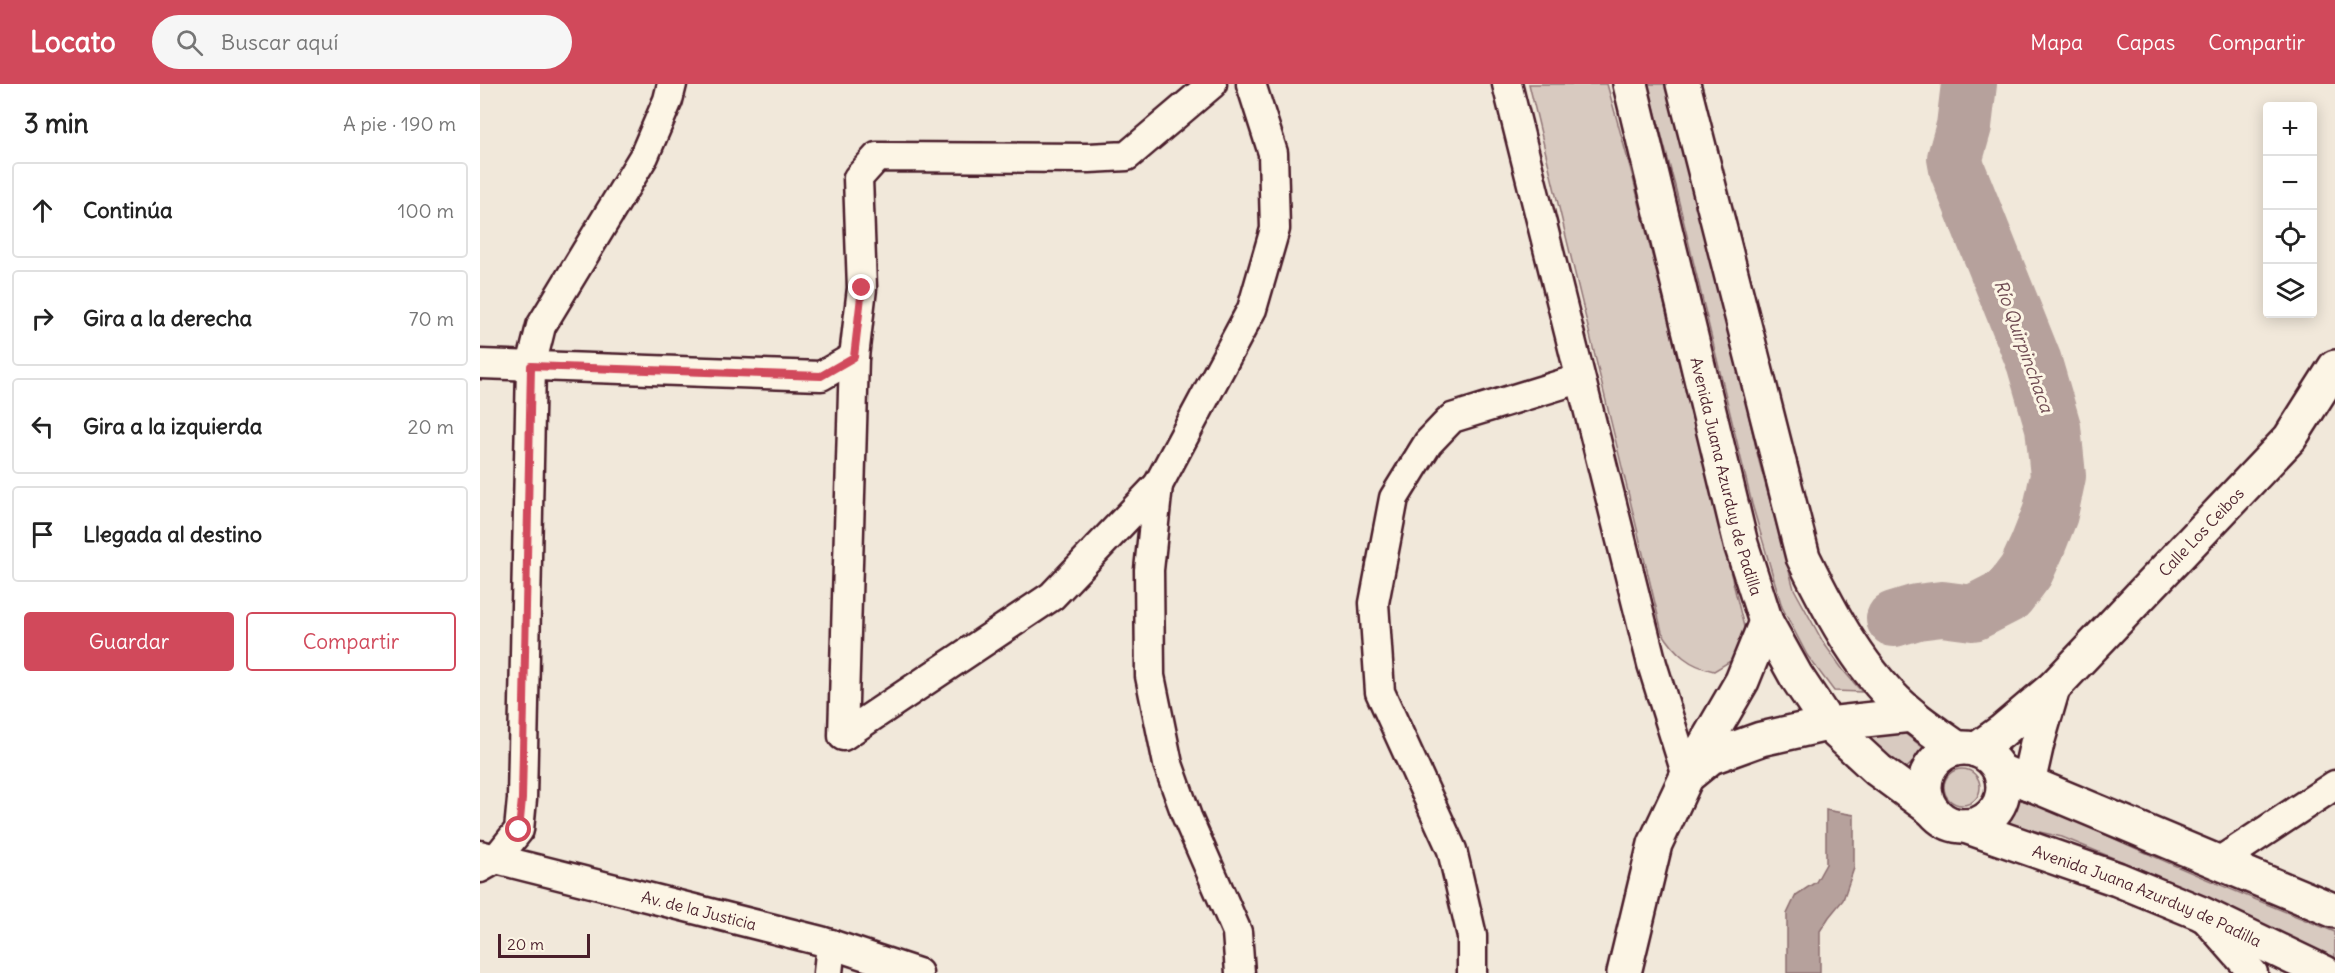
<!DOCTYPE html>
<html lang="es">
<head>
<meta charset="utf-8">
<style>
	body { margin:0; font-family:Delius,sans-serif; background:#f6f6f6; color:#222 }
	.controls { position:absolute; right:18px; top:18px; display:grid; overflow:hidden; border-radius:6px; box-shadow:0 3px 15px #0003 }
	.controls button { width:54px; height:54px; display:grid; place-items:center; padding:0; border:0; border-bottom:2px solid #e0e0e0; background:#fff; color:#222; font:30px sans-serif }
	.scale { position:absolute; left:18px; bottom:15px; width:92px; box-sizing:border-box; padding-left:6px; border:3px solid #4a1f2b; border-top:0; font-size:16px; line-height:21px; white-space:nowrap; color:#4a1f2b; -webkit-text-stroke:4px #fcf5e5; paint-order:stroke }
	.stop { position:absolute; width:18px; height:18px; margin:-14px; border:4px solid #d1495b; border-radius:50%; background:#fff }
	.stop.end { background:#d1495b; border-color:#fff; box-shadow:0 2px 6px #0008 }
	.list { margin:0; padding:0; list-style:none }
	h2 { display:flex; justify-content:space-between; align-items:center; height:78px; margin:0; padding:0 24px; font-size:26px }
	h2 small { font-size:20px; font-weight:400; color:#767676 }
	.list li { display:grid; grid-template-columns:39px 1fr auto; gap:18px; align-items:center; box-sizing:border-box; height:96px; margin:0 12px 12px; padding:0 12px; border:2px solid #e0e0e0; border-radius:6px }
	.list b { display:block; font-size:22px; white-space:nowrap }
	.list em { font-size:20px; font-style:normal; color:#767676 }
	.actions { display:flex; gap:12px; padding:18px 24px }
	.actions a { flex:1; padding:14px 0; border:2px solid #d1495b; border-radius:6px; text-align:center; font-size:21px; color:#d1495b }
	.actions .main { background:#d1495b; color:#fff }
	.icon { flex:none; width:33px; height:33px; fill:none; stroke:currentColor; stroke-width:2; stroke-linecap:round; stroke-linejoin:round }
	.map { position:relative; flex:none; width:1855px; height:889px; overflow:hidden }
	header { display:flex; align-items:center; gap:36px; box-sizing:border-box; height:84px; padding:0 30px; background:#d1495b; color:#fff }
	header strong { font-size:28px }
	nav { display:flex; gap:33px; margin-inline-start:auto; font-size:21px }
	.search { width:420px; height:54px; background:#f6f6f6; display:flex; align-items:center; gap:15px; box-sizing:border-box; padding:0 21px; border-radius:33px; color:#767676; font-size:22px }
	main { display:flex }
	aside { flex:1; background:#fff }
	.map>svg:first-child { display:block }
	.green { fill:#d8cac0; stroke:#917476; stroke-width:1.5 }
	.water { fill:#b6a19c; stroke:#8b6d6f; stroke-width:1.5 }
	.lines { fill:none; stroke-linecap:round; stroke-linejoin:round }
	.river { stroke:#b6a19c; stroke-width:56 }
	.street-casing { stroke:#4a1f2b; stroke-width:33 }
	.secondary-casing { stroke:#4a1f2b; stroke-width:38 }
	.highway-casing { stroke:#4a1f2b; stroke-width:38 }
	.street { stroke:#fcf5e5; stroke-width:28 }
	.secondary { stroke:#fcf5e5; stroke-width:33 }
	.highway { stroke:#fcf5e5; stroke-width:33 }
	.route { stroke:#d1495b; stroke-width:8 }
	.labels { text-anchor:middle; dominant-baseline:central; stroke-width:6; stroke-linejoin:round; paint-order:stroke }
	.street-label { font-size:16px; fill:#4a1f2b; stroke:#fcf5e5 }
	.water-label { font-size:18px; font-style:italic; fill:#704c53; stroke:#fcf5e5 }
</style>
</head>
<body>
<header>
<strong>Locato</strong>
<div class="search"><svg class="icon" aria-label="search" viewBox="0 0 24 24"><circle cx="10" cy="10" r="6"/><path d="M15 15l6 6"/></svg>Buscar aquí</div>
<nav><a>Mapa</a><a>Capas</a><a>Compartir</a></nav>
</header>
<main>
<aside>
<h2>3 min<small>A pie · 190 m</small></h2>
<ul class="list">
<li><svg class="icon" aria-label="ahead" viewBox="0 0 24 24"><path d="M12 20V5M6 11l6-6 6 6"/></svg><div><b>Continúa</b></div><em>100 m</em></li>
<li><svg class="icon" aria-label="right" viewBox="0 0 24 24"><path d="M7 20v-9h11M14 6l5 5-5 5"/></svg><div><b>Gira a la derecha</b></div><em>70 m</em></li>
<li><svg class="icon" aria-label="left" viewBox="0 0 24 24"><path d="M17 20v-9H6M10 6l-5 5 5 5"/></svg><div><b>Gira a la izquierda</b></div><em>20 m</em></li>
<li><svg class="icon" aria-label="arrive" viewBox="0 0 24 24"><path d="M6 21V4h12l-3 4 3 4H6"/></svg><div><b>Llegada al destino</b></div></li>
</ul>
<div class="actions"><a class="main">Guardar</a><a>Compartir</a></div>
</aside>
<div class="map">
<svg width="1855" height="889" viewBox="0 0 1855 889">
	<rect width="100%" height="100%" fill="#f1e8da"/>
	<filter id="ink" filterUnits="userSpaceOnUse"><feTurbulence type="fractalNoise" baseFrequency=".0167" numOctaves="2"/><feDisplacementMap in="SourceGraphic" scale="12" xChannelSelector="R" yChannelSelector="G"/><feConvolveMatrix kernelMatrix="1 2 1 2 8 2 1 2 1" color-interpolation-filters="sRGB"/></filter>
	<g filter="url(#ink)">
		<g class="green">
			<path d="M1049,0H1127L1153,94L1265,547L1257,573L1234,587C1209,582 1195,569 1182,548Z"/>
			<polygon points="1168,0 1187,0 1207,71 1245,227 1279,377 1314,505 1343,558 1363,586 1382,608 1354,607 1327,571 1302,523 1272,420 1195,102"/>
			<polygon points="1410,638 1446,666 1422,688 1380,646"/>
			<circle cx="1482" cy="703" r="18"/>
			<path d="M1532,706C1637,759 1746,804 1855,848V877L1741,827L1665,787L1582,753L1523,740Z"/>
		</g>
		<polygon class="water" points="1346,726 1374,731 1374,784 1363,816 1349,833 1340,847 1340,889 1307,889 1307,830 1316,811 1336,798 1346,780"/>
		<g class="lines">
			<polyline class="river" points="1414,535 1437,528 1462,525 1493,529 1528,511 1546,487 1557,463 1570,430 1578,392 1573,343 1554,278 1477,85 1475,74 1484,42 1489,0"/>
			<g class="street-casing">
				<g id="street">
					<polyline points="1027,0 1172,580 1207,692"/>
					<polyline points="374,273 363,652 572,512 678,401 772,225 795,145 793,69 771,0"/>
					<polyline points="0,280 341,292 374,273 382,204 378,94 397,73 609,74 647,72 732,0"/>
					<polyline points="678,401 669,486 670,592 688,680 707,733 757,848 760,889"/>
					<path id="s1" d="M0,771L341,857L438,889"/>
					<polyline points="1737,779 1855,701"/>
					<polyline points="0,784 16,775 39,746 42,715 51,282 61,242 164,72 188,16 192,0"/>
					<polyline points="1723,832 1773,889"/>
					<polyline points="348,889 351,860"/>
					<polyline points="992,889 992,852 972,766 900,608 894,519 914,414 948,359 972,334 1099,295"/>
				</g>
			</g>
			<g class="secondary-casing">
				<g id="secondary">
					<path id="s2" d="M1496,666L1521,648L1573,604L1810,354L1855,283"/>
					<polyline points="1210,690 1231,673 1281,655 1348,640 1431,631"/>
					<polyline points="1548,699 1557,659 1573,604"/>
					<polyline points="1144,889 1175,760 1207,692 1262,597 1286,538"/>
				</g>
			</g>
			<g class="highway-casing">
				<g id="highway">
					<path id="s3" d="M1150,0L1261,460L1286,538L1316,592L1348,640L1398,686L1451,725"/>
					<path d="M1203,0L1323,473C1350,528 1383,592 1432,631C1446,643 1462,653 1477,664"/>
					<circle cx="1484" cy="703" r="39"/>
					<polyline points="1520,687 1855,827"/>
					<path id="s4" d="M1485,742L1637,795L1720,829L1845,889"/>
				</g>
			</g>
			<use href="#street" class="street"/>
			<use href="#secondary" class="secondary"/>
			<use href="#highway" class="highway"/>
		</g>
	</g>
	<g class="lines" filter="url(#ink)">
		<polyline class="route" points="39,746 42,715 51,282 341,292 374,273 382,204"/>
	</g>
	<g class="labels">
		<g class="street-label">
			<text stroke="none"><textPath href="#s3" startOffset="404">Avenida Juana Azurduy de Padilla</textPath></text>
			<text stroke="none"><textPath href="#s2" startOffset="314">Calle Los Ceibos</textPath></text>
			<text stroke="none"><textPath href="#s4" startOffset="195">Avenida Juana Azurduy de Padilla</textPath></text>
			<text stroke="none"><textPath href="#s1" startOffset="226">Av. de la Justicia</textPath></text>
		</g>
		<g class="water-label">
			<text transform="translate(1544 262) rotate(70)">Río Quirpinchaca</text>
		</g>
	</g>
</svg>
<div class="controls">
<button>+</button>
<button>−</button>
<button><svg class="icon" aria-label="locate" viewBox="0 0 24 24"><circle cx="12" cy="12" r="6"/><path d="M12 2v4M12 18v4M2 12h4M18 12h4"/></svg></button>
<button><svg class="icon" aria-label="layers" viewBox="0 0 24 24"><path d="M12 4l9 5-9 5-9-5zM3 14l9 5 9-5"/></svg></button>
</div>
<div class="scale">20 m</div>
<div class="stop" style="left:39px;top:746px"></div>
<div class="stop end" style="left:382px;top:204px"></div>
</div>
</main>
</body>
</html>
